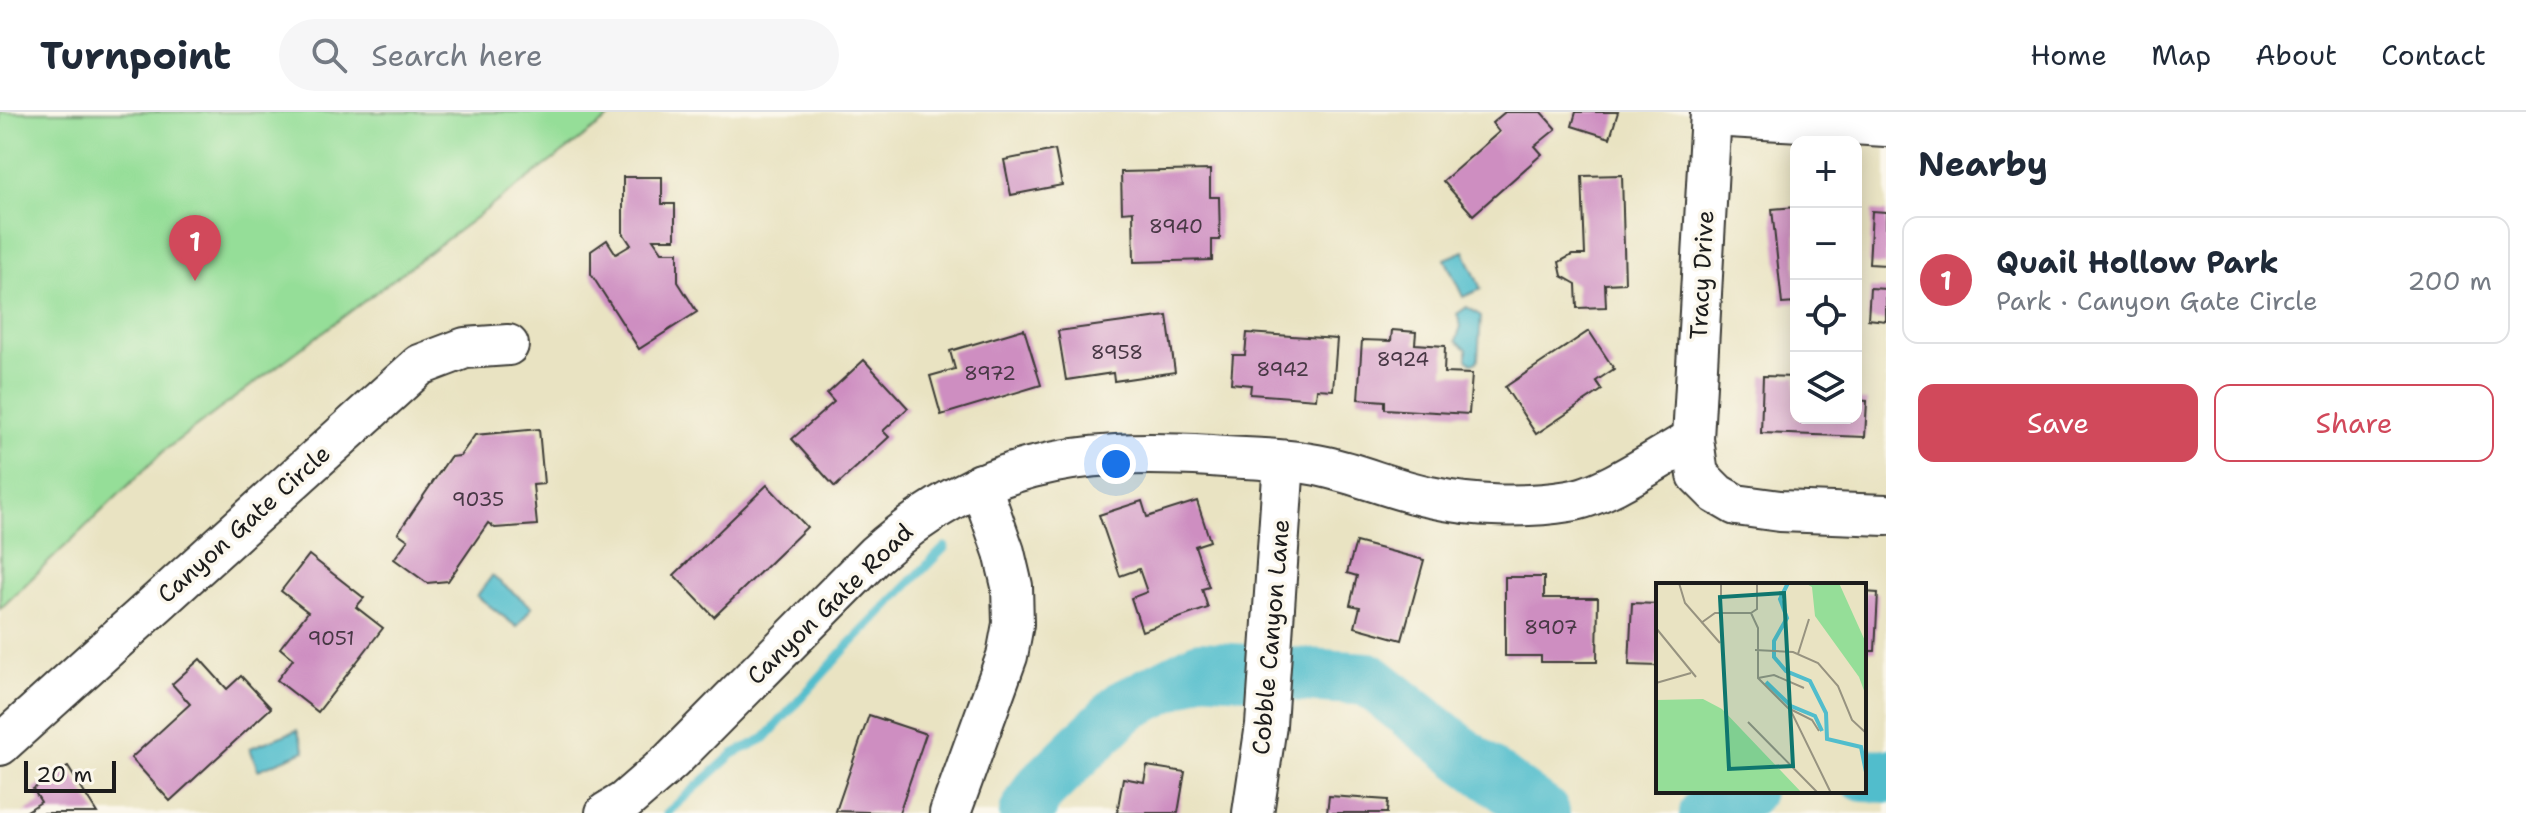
<!DOCTYPE html>
<html lang="en">
<head>
<meta charset="utf-8">
<style>
	body { margin:0; font-family:"Shantell Sans",sans-serif; background:#f6f6f7; color:#1f2937 }
	.controls { position:absolute; right:24px; top:24px; display:grid; overflow:hidden; border-radius:16px; box-shadow:0 4px 20px #0003 }
	.controls button { width:72px; height:72px; display:grid; place-items:center; padding:0; border:0; border-bottom:2px solid #e0e1e3; background:#fff; color:#1f2937; font:40px sans-serif }
	.scale { position:absolute; left:24px; bottom:20px; width:92px; box-sizing:border-box; padding-left:8px; border:4px solid #1c1c1c; border-top:0; font-size:22px; line-height:28px; white-space:nowrap; color:#1c1c1c; -webkit-text-stroke:6px #fbf7ec; paint-order:stroke }
	.you { position:absolute; left:1116px; top:352px; width:28px; height:28px; margin:-20px; border:6px solid #fff; border-radius:50%; background:#1a73e8; box-shadow:0 0 0 12px #1a73e833 }
	.badge { display:grid; place-items:center; width:52px; height:52px; border-radius:50%; background:#d1495b; color:#fff; font-size:26px; font-weight:700 }
	.pin { position:absolute; translate:-50% -66px; filter:drop-shadow(0 2px 4px #0008) }
	.pin::after { content:''; position:absolute; top:42px; width:28px; height:24px; background:inherit; clip-path:polygon(0 0,100% 0,50% 100%) }
	.list { margin:0; padding:0; list-style:none }
	h2 { display:flex; justify-content:space-between; align-items:center; height:104px; margin:0; padding:0 32px; font-size:34px }
	h2 small { font-size:26px; font-weight:400; color:#747a83 }
	.list li { display:grid; grid-template-columns:52px 1fr auto; gap:24px; align-items:center; box-sizing:border-box; height:128px; margin:0 16px 16px; padding:0 16px; border:2px solid #e0e1e3; border-radius:16px }
	.list b { display:block; font-size:30px; white-space:nowrap }
	.list p { margin:0; font-size:26px; white-space:nowrap; color:#747a83 }
	.list em { font-size:26px; font-style:normal; color:#747a83 }
	.actions { display:flex; gap:16px; padding:24px 32px }
	.actions a { flex:1; padding:18px 0; border:2px solid #d1495b; border-radius:16px; text-align:center; font-size:28px; color:#d1495b }
	.actions .main { background:#d1495b; color:#fff }
	.icon { flex:none; width:44px; height:44px; fill:none; stroke:currentColor; stroke-width:2; stroke-linecap:round; stroke-linejoin:round }
	.map { position:relative; flex:none; width:1886px; height:701px; overflow:hidden }
	header { display:flex; align-items:center; gap:48px; box-sizing:border-box; height:112px; padding:0 40px; background:#fff; border-bottom:2px solid #e0e1e3 }
	header strong { font-size:38px }
	nav { display:flex; gap:44px; margin-inline-start:auto; font-size:28px }
	.search { width:560px; height:72px; background:#f6f6f7; display:flex; align-items:center; gap:20px; box-sizing:border-box; padding:0 28px; border-radius:44px; color:#747a83; font-size:30px }
	main { display:flex }
	aside { flex:1; background:#fff }
	.map>svg:first-child { display:block }
	.green { fill:#95de98; stroke:#587d5a; stroke-width:2 }
	.water { fill:#51bdcc; stroke:#366c74; stroke-width:2 }
	.lines { fill:none; stroke-linecap:round; stroke-linejoin:round }
	.stream { stroke:#51bdcc; stroke-width:9 }
	.river { stroke:#51bdcc; stroke-width:54 }
	.building { fill:#ce8ec1 }
	.minor-casing { stroke:#3b3a35; stroke-width:44 }
	.minor { stroke:#fff; stroke-width:40 }
	.labels { text-anchor:middle; dominant-baseline:central; stroke-width:7; stroke-linejoin:round; paint-order:stroke }
	.number-label { font-size:20px; fill:#483845 }
	.street-label { font-size:24px; fill:#1c1c1c; stroke:#fbf7ec }
	.inset-river { fill:none; stroke:#51bdcc; stroke-width:4 }
	.inset-road { fill:none; stroke:#979380; stroke-width:2 }
	.view { fill:#0f766e; fill-opacity:0.15; stroke:#0f766e; stroke-width:4 }
	.inset-edge { fill:none; stroke:#1c1c1c; stroke-width:4 }
</style>
</head>
<body>
<header>
<strong>Turnpoint</strong>
<div class="search"><svg class="icon" aria-label="search" viewBox="0 0 24 24"><circle cx="10" cy="10" r="6"/><path d="M15 15l6 6"/></svg>Search here</div>
<nav><a>Home</a><a>Map</a><a>About</a><a>Contact</a></nav>
</header>
<main>
<div class="map">
<svg width="1886" height="701" viewBox="0 0 1886 701">
	<rect width="100%" height="100%" fill="#fbf7ec"/>
	<filter id="ink" filterUnits="userSpaceOnUse"><feTurbulence type="fractalNoise" baseFrequency=".0125" numOctaves="2"/><feDisplacementMap in="SourceGraphic" scale="16" xChannelSelector="R" yChannelSelector="G"/><feConvolveMatrix kernelMatrix="1 2 1 2 8 2 1 2 1" color-interpolation-filters="sRGB"/></filter>
	<filter id="wash" filterUnits="userSpaceOnUse"><feTurbulence type="fractalNoise" baseFrequency=".006" numOctaves="4" result="noise"/><feDisplacementMap in="SourceGraphic" scale="32" xChannelSelector="R" yChannelSelector="G"/><feGaussianBlur stdDeviation="1.8" result="paint"/><feColorMatrix in="noise" values="0 0 0 0 0 0 0 0 0 0 0 0 0 0 0 0 0 1.4 0 .05"/><feComposite in="paint" operator="in"/></filter>
	<g filter="url(#wash)">
		<rect width="100%" height="100%" fill="#e9e3c2"/>
		<polygon class="green" points="0,0 617,0 165,338 0,497"/>
		<g class="water">
			<polygon points="1464,139 1481,177 1463,185 1445,147"/>
			<polygon points="1467,195 1481,204 1478,246 1477,250 1472,251 1467,247 1467,237 1456,229 1461,214 1457,202"/>
			<polygon points="492,464 532,495 517,515 477,484"/>
			<polygon points="297,618 305,639 258,658 250,636"/>
		</g>
		<g class="lines">
			<polyline class="stream" points="667,701 733,642 765,626 846,536 945,435"/>
			<g class="river">
				<polyline points="1864,663 1886,664"/>
				<polyline points="1026,701 1039,678 1125,594 1200,556 1368,567 1469,647 1543,701"/>
				<polyline points="1706,701 1747,679"/>
			</g>
		</g>
		<g id="blocks">
			<g class="building">
				<polygon points="1505,0 1541,0 1556,17 1535,34 1542,42 1473,103 1443,69 1499,20 1492,11"/>
				<polygon points="1576,0 1618,0 1610,26 1572,14"/>
				<polygon points="1055,38 1062,73 1011,83 1004,48"/>
				<polygon points="1210,58 1210,85 1219,85 1220,128 1212,128 1212,148 1134,150 1133,99 1122,100 1121,60"/>
				<polygon points="1622,63 1625,171 1605,172 1606,195 1577,196 1576,172 1562,164 1559,150 1572,143 1585,143 1582,64"/>
				<polygon points="623,65 662,65 662,92 675,92 675,127 653,127 662,140 678,140 678,170 697,200 639,237 591,162 591,139 607,128 616,142 631,133 623,121"/>
				<polygon points="1796,95 1796,191 1782,192 1772,97"/>
				<polygon points="1872,99 1886,100 1886,153 1869,152"/>
				<polygon points="1870,176 1886,177 1886,209 1868,207"/>
				<polygon points="1167,204 1175,260 1114,269 1113,261 1066,268 1058,219"/>
				<polygon points="1024,217 1041,273 941,303 930,264 955,257 950,239"/>
				<polygon points="1392,218 1416,220 1415,232 1445,234 1444,261 1472,262 1469,302 1385,297 1385,289 1358,287 1362,228 1391,229"/>
				<polygon points="1589,219 1614,257 1596,269 1602,278 1536,322 1505,275"/>
				<polygon points="1247,221 1337,227 1333,278 1317,277 1316,287 1250,282 1251,273 1231,271 1233,243 1245,243"/>
				<polygon points="864,248 908,296 883,319 889,325 835,375 792,327 834,290 827,282"/>
				<polygon points="1763,264 1796,265 1796,306 1856,306 1856,288 1867,289 1865,325 1761,321"/>
				<polygon points="539,317 544,372 533,373 537,413 495,416 488,411 448,469 427,471 394,447 408,428 398,421 450,345 460,344 475,323"/>
				<polygon points="767,373 807,415 714,505 674,463"/>
				<polygon points="1142,389 1147,405 1197,389 1210,429 1195,434 1209,475 1202,477 1208,496 1142,519 1131,486 1147,480 1139,457 1120,464 1099,403"/>
				<polygon points="1356,430 1424,448 1402,528 1355,515 1360,495 1350,493 1357,464 1347,461"/>
				<polygon points="309,443 364,486 356,495 383,516 318,600 277,568 293,547 280,536 308,500 281,479"/>
				<polygon points="1505,465 1544,465 1544,486 1598,486 1597,550 1541,550 1541,544 1505,544"/>
				<polygon points="1864,480 1878,481 1875,539 1864,539"/>
				<polygon points="1632,491 1658,492 1658,554 1629,553"/>
				<polygon points="200,547 227,577 241,564 271,596 170,689 131,646 190,592 172,572"/>
				<polygon points="869,603 926,622 899,701 836,699"/>
				<polygon points="1147,654 1185,660 1178,701 1117,701 1123,666 1144,670"/>
				<polygon points="68,655 97,701 24,701 41,690 33,677"/>
				<polygon points="1329,684 1388,688 1387,701 1327,701"/>
			</g>
		</g>
	</g>
	<g filter="url(#ink)">
		<use href="#blocks" fill-opacity="0" stroke="#3b3a35" stroke-width="2"/>
		<g class="lines">
			<g class="minor-casing">
				<g id="minor">
					<polyline points="1711,0 1693,327 1698,363 1717,382 1736,393 1780,399 1886,403"/>
					<polyline points="1711,4 1886,14"/>
					<polyline points="0,633 420,253 465,236 508,233"/>
					<path d="M606,701L624,690L671,649L875,443C981,349 1075,336 1211,344C1249,347 1289,346 1326,355C1361,363 1395,378 1430,385C1474,395 1525,396 1569,389C1605,384 1660,345 1693,327"/>
					<polyline points="950,701 1007,544 1013,512 1012,474 1004,440 980,372"/>
					<polyline points="1253,701 1266,613 1284,349"/>
				</g>
			</g>
			<use href="#minor" class="minor"/>
		</g>
	</g>
	<g class="labels">
		<g class="number-label">
			<text x="1176" y="114">8940</text>
			<text x="1117" y="240">8958</text>
			<text x="1403" y="247">8924</text>
			<text x="1283" y="257">8942</text>
			<text x="990" y="261">8972</text>
			<text x="478" y="387">9035</text>
			<text x="1551" y="515">8907</text>
			<text x="331" y="526">9051</text>
		</g>
		<g class="street-label">
			<text transform="translate(1702 163) rotate(-87)">Tracy Drive</text>
			<text transform="translate(244 412) rotate(-42)">Canyon Gate Circle</text>
			<text transform="translate(830 492) rotate(-44)">Canyon Gate Road</text>
			<text transform="translate(1271 525) rotate(-85)">Cobble Canyon Lane</text>
		</g>
	</g>
	<g transform="translate(1656 471)">
		<rect width="210" height="210" fill="#e9e3c2"/>
		<path d="M149,0H183L210,60V113L203,94L159,33L156,4ZM47,116L66,126L146,210H2L0,117Z" fill="#95de98"/>
		<path class="inset-river" d="M132,0L124,16L131,35L118,58V74L130,88L154,98L170,130L171,156L205,164L210,189M110,99L135,123L159,133L166,148"/>
		<path class="inset-road" d="M23,0L29,20L64,60M65,30V0M95,30L102,45V95L135,128L175,210M95,30L101,26V0M45,40L59,30H95M0,45L40,94M99,67L137,69L162,80L182,103L196,137L210,150M142,71L153,36M102,95L118,92L148,105M0,100L35,90M134,126L156,137L163,148M92,139L162,210"/>
		<path class="view" d="M128,10L137,183L73,186L64,14Z"/>
		<rect width="210" height="210" class="inset-edge"/>
	</g>
</svg>
<div class="controls">
<button>+</button>
<button>−</button>
<button><svg class="icon" aria-label="locate" viewBox="0 0 24 24"><circle cx="12" cy="12" r="6"/><path d="M12 2v4M12 18v4M2 12h4M18 12h4"/></svg></button>
<button><svg class="icon" aria-label="layers" viewBox="0 0 24 24"><path d="M12 4l9 5-9 5-9-5zM3 14l9 5 9-5"/></svg></button>
</div>
<div class="scale">20 m</div>
<div class="you"></div>
<div class="pin badge" style="left:195px;top:169px">1</div>
</div>
<aside>
<h2>Nearby<small></small></h2>
<ul class="list">
<li><span class="badge">1</span><div><b>Quail Hollow Park</b><p>Park · Canyon Gate Circle</p></div><em>200 m</em></li>
</ul>
<div class="actions"><a class="main">Save</a><a>Share</a></div>
</aside>
</main>
</body>
</html>
